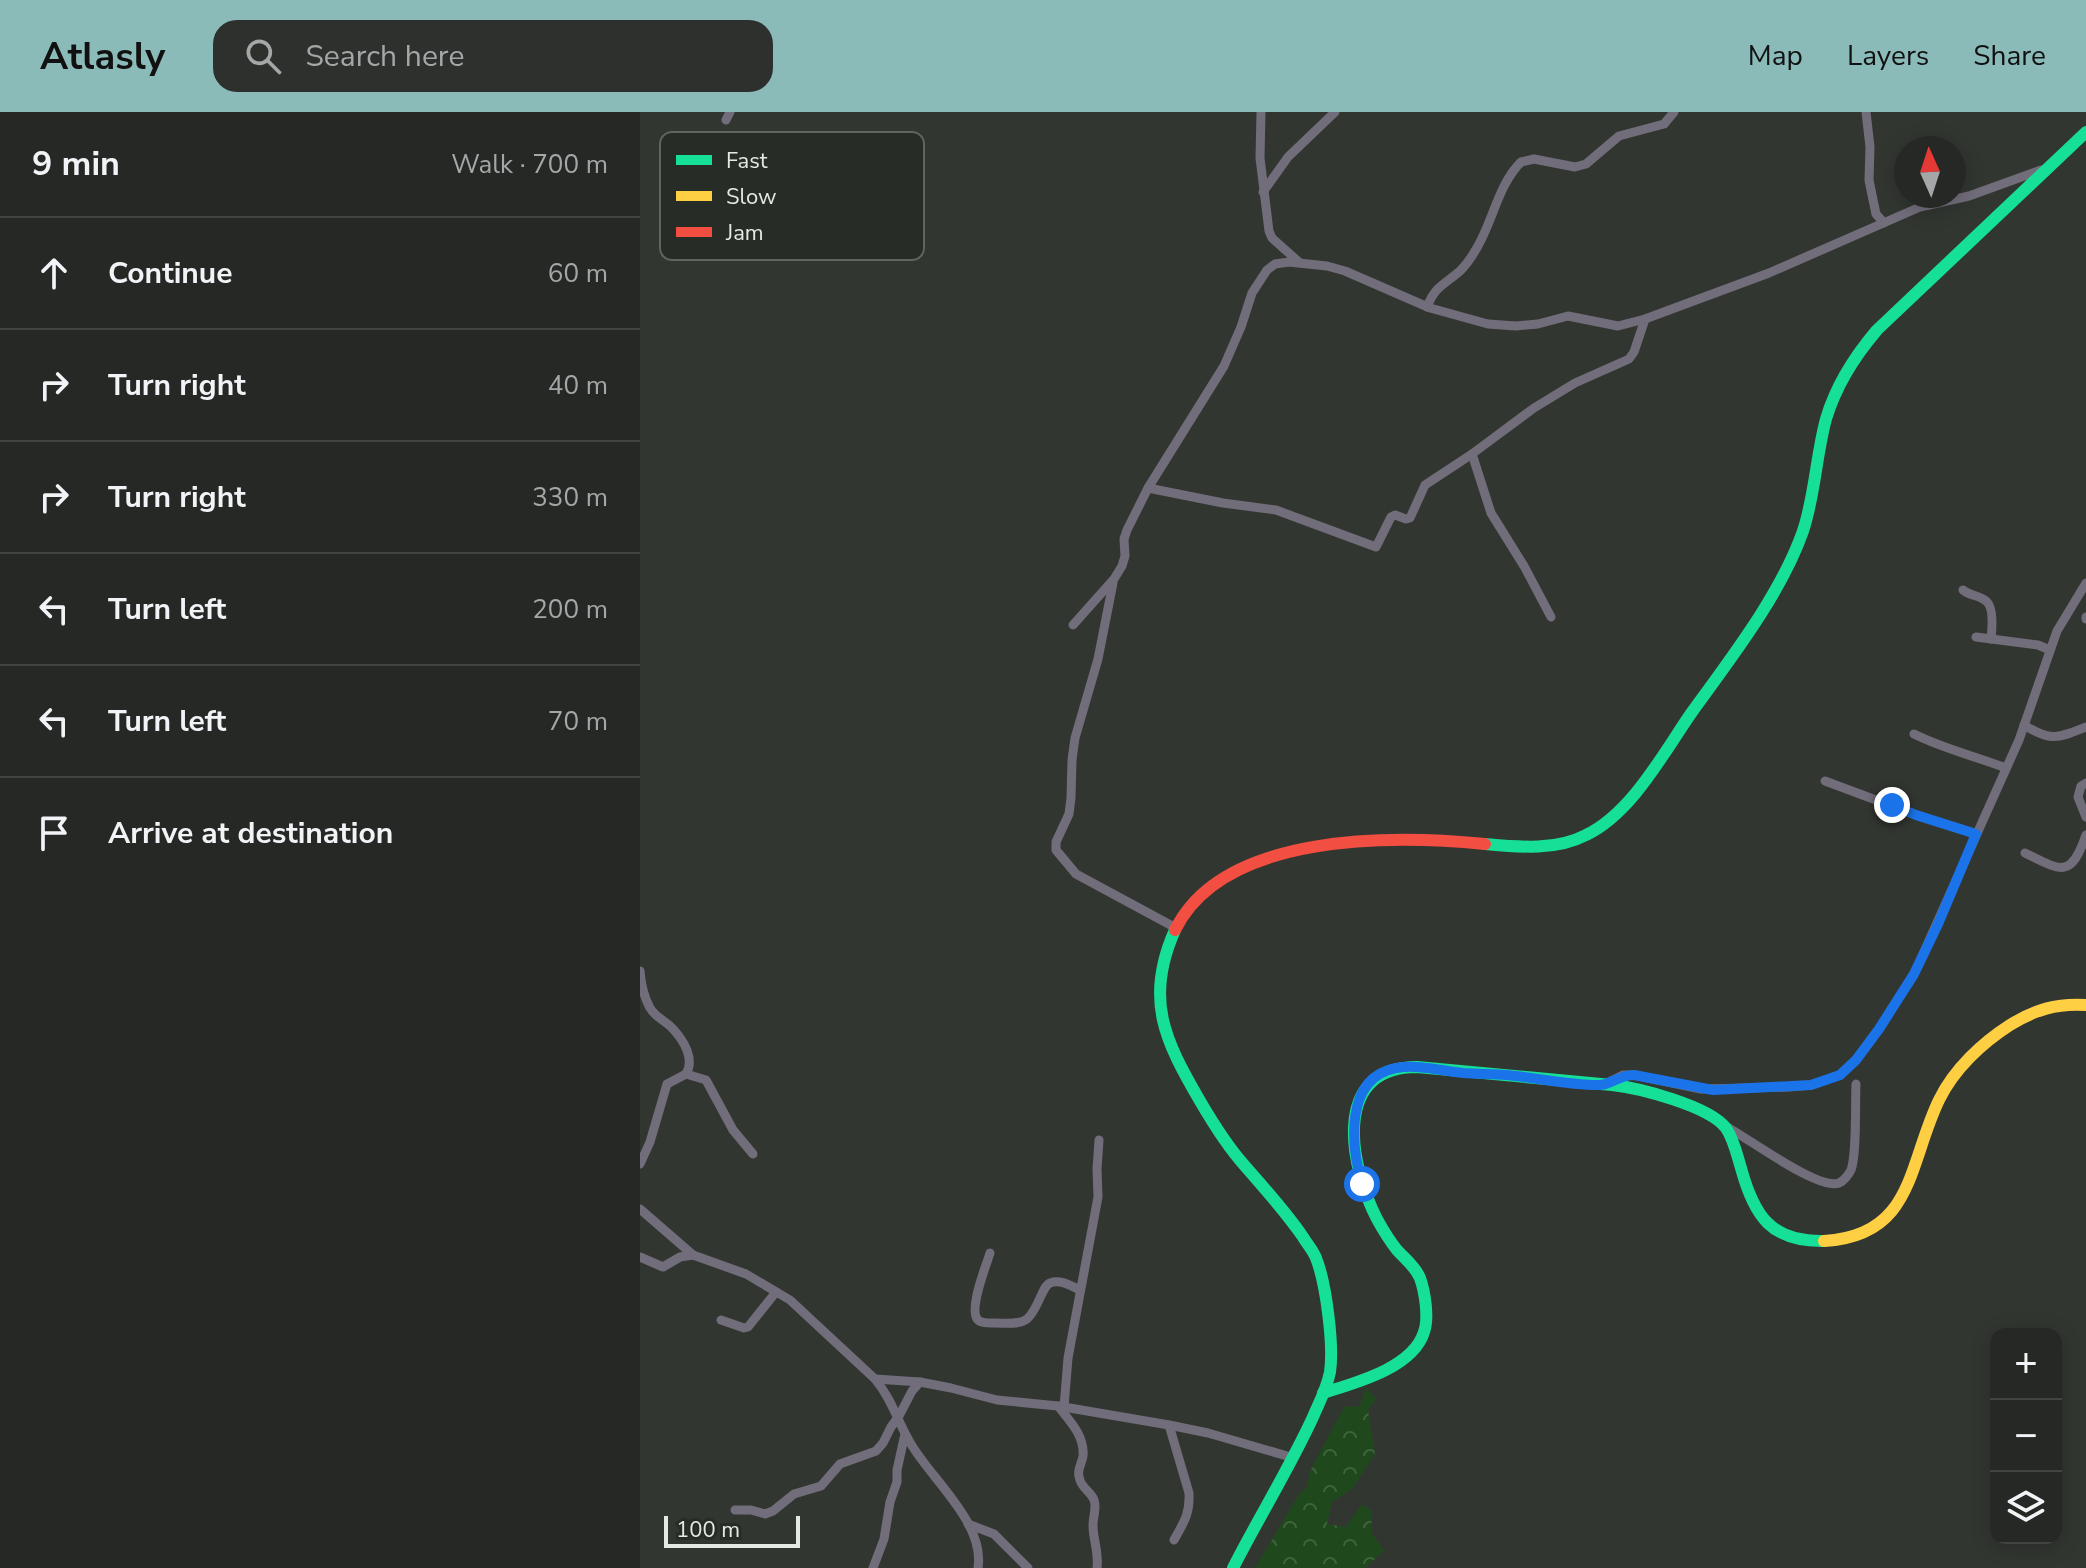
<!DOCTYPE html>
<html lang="en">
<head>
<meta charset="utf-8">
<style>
	body { margin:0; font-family:"Nunito Sans",sans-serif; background:#2e302d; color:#f1f3f6 }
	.controls { position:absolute; right:24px; bottom:24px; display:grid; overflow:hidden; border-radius:16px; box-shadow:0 4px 20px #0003 }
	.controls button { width:72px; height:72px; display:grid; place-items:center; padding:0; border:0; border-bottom:2px solid #424442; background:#262825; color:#f1f3f6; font:40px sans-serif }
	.compass { position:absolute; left:1254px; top:24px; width:72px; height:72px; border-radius:50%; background:#262825; box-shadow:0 4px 20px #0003; rotate:357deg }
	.scale { position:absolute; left:24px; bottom:20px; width:136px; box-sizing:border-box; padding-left:8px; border:4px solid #e5e9e4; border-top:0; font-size:22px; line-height:28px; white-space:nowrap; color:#e5e9e4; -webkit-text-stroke:6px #272d26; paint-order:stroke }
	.stop { position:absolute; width:24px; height:24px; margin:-18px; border:6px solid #1a73e8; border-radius:50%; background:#fff }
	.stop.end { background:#1a73e8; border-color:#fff; box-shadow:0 2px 8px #0008 }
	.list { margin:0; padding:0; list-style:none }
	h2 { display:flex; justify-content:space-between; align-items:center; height:104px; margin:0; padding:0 32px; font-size:34px }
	h2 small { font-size:26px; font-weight:400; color:#a4a6a7 }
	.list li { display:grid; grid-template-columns:52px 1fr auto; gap:24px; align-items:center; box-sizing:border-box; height:112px; padding:0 32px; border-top:2px solid #424442 }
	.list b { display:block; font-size:30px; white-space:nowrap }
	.list em { font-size:26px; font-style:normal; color:#a4a6a7 }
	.icon { flex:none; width:44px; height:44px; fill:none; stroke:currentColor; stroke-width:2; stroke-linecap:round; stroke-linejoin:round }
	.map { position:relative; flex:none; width:1446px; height:1456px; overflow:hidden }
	header { display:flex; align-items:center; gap:48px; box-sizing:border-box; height:112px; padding:0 40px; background:#8bbbb9; color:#111 }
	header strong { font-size:38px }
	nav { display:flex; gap:44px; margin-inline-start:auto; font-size:28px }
	.search { width:560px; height:72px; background:#2e302d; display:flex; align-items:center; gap:20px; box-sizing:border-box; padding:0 28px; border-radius:24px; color:#a4a6a7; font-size:30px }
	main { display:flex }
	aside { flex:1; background:#262825 }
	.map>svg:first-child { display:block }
	.forest { fill:url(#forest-crowns) }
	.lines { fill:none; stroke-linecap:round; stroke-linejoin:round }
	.street { stroke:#726d7a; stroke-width:9 }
	.fast { stroke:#16e098; stroke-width:12 }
	.slow { stroke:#ffcf43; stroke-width:12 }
	.jam { stroke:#f24e42; stroke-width:12 }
	.route { stroke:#1a73e8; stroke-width:10 }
	.key { fill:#272d26; stroke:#60655f; stroke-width:2 }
	.key-label { font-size:22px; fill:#e5e9e4 }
</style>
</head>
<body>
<header>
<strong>Atlasly</strong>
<div class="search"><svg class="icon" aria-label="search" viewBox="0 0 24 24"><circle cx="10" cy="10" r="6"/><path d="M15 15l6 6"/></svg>Search here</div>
<nav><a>Map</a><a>Layers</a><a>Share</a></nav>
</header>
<main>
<aside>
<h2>9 min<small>Walk · 700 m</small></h2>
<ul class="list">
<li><svg class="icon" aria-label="ahead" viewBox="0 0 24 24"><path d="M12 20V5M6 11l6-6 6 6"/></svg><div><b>Continue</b></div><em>60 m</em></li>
<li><svg class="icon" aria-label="right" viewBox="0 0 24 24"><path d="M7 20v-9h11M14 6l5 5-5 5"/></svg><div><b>Turn right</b></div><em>40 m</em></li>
<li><svg class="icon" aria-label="right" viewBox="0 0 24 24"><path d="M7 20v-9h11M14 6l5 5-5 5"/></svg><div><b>Turn right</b></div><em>330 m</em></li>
<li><svg class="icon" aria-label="left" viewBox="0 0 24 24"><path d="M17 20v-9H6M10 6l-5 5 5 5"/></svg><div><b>Turn left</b></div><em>200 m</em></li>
<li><svg class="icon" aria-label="left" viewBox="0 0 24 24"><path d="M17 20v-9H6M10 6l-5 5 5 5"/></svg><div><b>Turn left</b></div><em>70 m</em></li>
<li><svg class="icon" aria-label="arrive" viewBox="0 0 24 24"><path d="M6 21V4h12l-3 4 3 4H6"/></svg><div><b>Arrive at destination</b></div></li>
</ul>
</aside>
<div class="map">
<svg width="1446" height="1456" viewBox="0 0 1446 1456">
	<defs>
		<pattern id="forest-crowns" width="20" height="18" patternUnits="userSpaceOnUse" patternTransform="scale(2)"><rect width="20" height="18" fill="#1f491c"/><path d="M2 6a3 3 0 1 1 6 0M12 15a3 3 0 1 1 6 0" fill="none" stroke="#3f633d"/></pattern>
	</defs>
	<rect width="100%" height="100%" fill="#323631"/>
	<polygon class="forest" points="726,1275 736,1287 728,1298 735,1342 712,1377 692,1390 687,1412 706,1415 722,1392 732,1399 731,1421 744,1438 726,1456 615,1456 658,1384 667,1375 670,1359 704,1295 720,1294"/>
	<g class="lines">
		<g class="street">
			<polyline points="621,0 620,46 629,119 632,126 660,151"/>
			<polyline points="1226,0 1230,35 1229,68 1232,83 1236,102 1244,111"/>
			<polyline points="86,8 90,0"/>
			<polyline points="623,80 648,45 695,0"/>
			<path d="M787,195C795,174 805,172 820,159C826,153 831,146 835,139C853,111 857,74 881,50L894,47L935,55L946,52L979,24L1024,12L1034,0"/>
			<polyline points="832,342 851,401 884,454 911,505"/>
			<polyline points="508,376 583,391 636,398 736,435 751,405 755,403 766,407 770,406 785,373 832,342 894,296 935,271 989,247 994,240 1005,207"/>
			<polyline points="473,471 458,547 435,626 432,648 431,686 429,702 416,730 416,738 436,762 536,816"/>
			<path d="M1323,478C1330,484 1339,483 1346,489C1354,495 1352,518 1351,527"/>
			<polyline points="1446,505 1446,507"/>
			<polyline points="433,513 474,467 482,454 485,444 484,427 487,418 508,376 584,254 601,215 612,181 627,158 635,152 649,150 687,154 705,159 790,196 848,212 876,214 898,212 928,204 978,214 1005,207 1129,161 1280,95 1329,84 1401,58"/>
			<polyline points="1336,525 1398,533 1410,538"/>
			<path d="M1384,613C1411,630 1418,626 1446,615"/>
			<path d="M1274,622C1304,637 1335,644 1366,656"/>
			<polyline points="1185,669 1276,703 1336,722"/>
			<polyline points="1446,671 1441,674 1438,685 1446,705"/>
			<path d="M1385,741C1421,759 1431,767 1446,723"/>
			<path d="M0,859C1,871 4,885 10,896C16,906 26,909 33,917C44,929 55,947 46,962L27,972L10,1030L0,1052"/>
			<polyline points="46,962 66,968 93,1018 113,1042"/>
			<polyline points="963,973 983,963 994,963 1061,977 1149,975 1171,973 1200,963 1216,948 1239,917 1274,862 1379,628 1417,519 1446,471"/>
			<path d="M1085,1014C1107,1025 1178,1079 1199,1071C1204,1069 1209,1062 1211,1058C1217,1042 1215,991 1216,972"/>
			<path d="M0,1097L53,1143L106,1162L150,1188L235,1267C253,1289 257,1309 271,1332C292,1368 345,1411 338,1456"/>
			<path d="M350,1141C346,1154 328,1198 338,1208C342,1212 351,1211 356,1211C366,1211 379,1213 387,1207C398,1198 402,1174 410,1171C421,1167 431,1174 440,1178"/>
			<polyline points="0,1145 23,1155 40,1145 53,1143"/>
			<polyline points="81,1208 104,1216 108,1215 136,1180"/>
			<polyline points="235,1267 280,1270 311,1276 357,1288 418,1294 529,1313 568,1321 654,1346"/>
			<path d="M418,1294C429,1308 445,1324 443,1344C442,1352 436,1358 440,1368C442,1376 451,1380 454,1388C457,1396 453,1404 453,1413C453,1428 459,1440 457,1456"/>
			<polyline points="424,1295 428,1246 458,1085 457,1057 459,1028"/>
			<path d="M529,1313L549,1381C550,1402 544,1410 534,1428"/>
			<polyline points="95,1398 111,1398 125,1402 133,1399 154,1382 181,1374 200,1352 236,1339 243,1331 251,1315 259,1304 272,1279 280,1270"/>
			<polyline points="328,1412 354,1422 388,1456"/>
			<polyline points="233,1456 244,1427 250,1390 257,1370 257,1358 265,1322"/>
		</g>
		<g class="fast">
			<path d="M845,732C878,735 916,739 946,723C992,701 1024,640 1052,600C1091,546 1141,482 1163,419C1175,383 1176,344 1186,307C1196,273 1214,245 1237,218L1446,20"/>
			<path d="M535,818C504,887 525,929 560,989C574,1013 587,1034 605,1054C625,1077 646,1100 663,1125C667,1132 673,1138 676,1146C686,1171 694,1233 690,1260C687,1276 679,1291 673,1305C649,1357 619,1405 593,1456"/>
			<path d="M683,1281C715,1271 773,1256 784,1220C789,1206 785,1180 780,1166C775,1154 765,1147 757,1138C749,1128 743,1118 737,1107C710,1055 690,955 777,955L972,973C1000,976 1069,994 1086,1016C1094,1028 1097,1043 1101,1056C1114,1104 1131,1130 1184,1129"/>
		</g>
		<path class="slow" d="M1184,1129C1274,1124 1268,1052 1299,988C1314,957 1342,931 1370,913C1394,898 1417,891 1446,893"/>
		<path class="jam" d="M535,818C583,720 753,723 845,732"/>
	</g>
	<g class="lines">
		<path class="route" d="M722,1072C711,1034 704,966 756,956C778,952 802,959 823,961C838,962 852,962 867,963C897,966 928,973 959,973C970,973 979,963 994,963L1073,978L1171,973L1200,963L1216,948L1239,917L1274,862L1298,812L1336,722L1276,703L1252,693"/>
	</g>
	<rect x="20" y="20" width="264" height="128" rx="12" class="key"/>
	<rect x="36" y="43" width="36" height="10" fill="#16e098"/>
	<rect x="36" y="79" width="36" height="10" fill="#ffcf43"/>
	<rect x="36" y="115" width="36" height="10" fill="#f24e42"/>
	<g class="key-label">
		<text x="86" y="56">Fast</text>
		<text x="86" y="92">Slow</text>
		<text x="86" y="128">Jam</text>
	</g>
</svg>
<div class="controls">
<button>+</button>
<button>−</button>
<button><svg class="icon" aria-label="layers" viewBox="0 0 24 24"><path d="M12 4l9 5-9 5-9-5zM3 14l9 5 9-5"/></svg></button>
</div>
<svg class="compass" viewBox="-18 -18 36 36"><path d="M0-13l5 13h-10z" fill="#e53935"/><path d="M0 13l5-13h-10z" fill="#a4a6a7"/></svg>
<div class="scale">100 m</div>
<div class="stop" style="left:722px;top:1072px"></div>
<div class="stop end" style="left:1252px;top:693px"></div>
</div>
</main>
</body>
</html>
